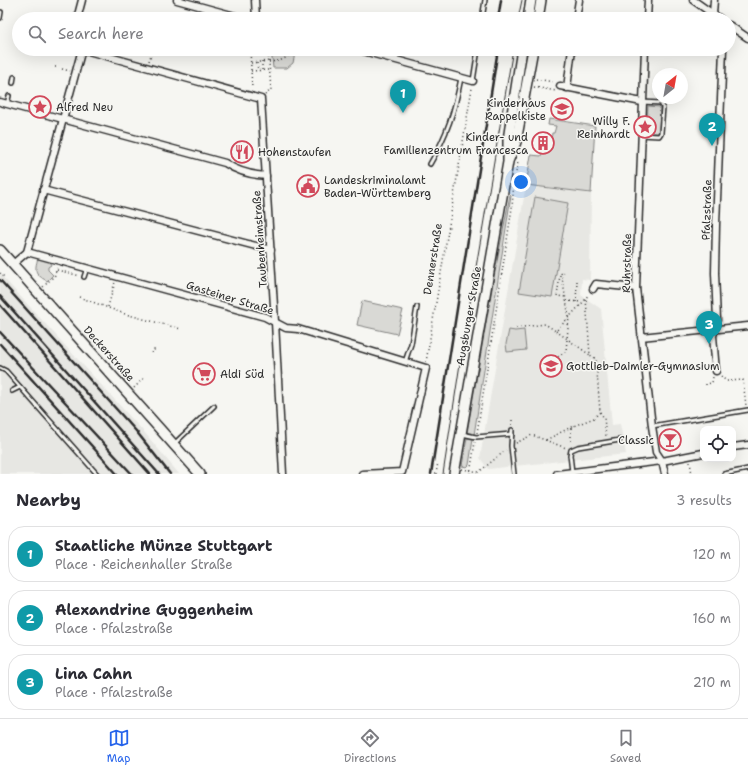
<!DOCTYPE html>
<html lang="en">
<head>
<meta charset="utf-8">
<style>
	body { margin:0; font-family:"Shantell Sans",sans-serif; background:#f2f2f3; color:#2b2b33 }
	.controls { position:absolute; right:12px; bottom:12px; display:grid; overflow:hidden; border-radius:8px; box-shadow:0 4px 16px #0002 }
	.controls button { width:36px; height:36px; display:grid; place-items:center; padding:0; border:0; border-bottom:1px solid #e1e1e2; background:#fff; color:#2b2b33; font:20px sans-serif }
	.compass { position:absolute; left:652px; top:68px; width:36px; height:36px; border-radius:50%; background:#fff; box-shadow:0 4px 16px #0002; rotate:31deg }
	.you { position:absolute; left:521px; top:182px; width:14px; height:14px; margin:-10px; border:3px solid #fff; border-radius:50%; background:#1a73e8; box-shadow:0 0 0 6px #1a73e833 }
	.badge { display:grid; place-items:center; width:26px; height:26px; border-radius:50%; background:#2563eb; color:#fff; font-size:13px; font-weight:700 }
	.pin { position:absolute; translate:-50% -33px; filter:drop-shadow(0 1px 2px #0008) }
	.pin::after { content:''; position:absolute; top:21px; width:14px; height:12px; background:inherit; clip-path:polygon(0 0,100% 0,50% 100%) }
	.list { margin:0; padding:0; list-style:none }
	h2 { display:flex; justify-content:space-between; align-items:center; height:52px; margin:0; padding:0 16px; font-size:17px }
	h2 small { font-size:13px; font-weight:400; color:#7c7c81 }
	.list li { display:grid; grid-template-columns:26px 1fr auto; gap:12px; align-items:center; box-sizing:border-box; height:56px; margin:0 8px 8px; padding:0 8px; border:1px solid #e1e1e2; border-radius:16px }
	.list b { display:block; font-size:15px; white-space:nowrap }
	.list p { margin:0; font-size:13px; white-space:nowrap; color:#7c7c81 }
	.list em { font-size:13px; font-style:normal; color:#7c7c81 }
	.icon { flex:none; width:22px; height:22px; fill:none; stroke:currentColor; stroke-width:2; stroke-linecap:round; stroke-linejoin:round }
	.map { position:relative; flex:none; width:748px; height:474px; overflow:hidden }
	.search { position:absolute; background:#fff; box-shadow:0 4px 16px #0002; left:12px; right:12px; top:12px; height:44px; display:flex; align-items:center; gap:10px; box-sizing:border-box; padding:0 14px; border-radius:22px; color:#7c7c81; font-size:15px }
	.sheet { height:244px; background:#fff }
	nav { display:flex; justify-content:space-around; align-items:center; box-sizing:border-box; height:56px; border-top:1px solid #e1e1e2; background:#fff; font-size:11px; color:#7c7c81 }
	nav a { display:grid; justify-items:center; gap:2px }
	nav .on { color:#2563eb }
	.map>svg:first-child { display:block }
	.built { fill:#e7e7e3 }
	.green { fill:#d9d9d5; stroke:#828280 }
	.lines { fill:none; stroke-linecap:round; stroke-linejoin:round }
	.lane-casing { stroke:#2b2b2b; stroke-width:6 }
	.street-casing { stroke:#2b2b2b; stroke-width:9 }
	.secondary-casing { stroke:#2b2b2b; stroke-width:12 }
	.path { stroke:#2b2b2b; stroke-width:1.5; stroke-dasharray:1 3; stroke-linecap:butt }
	.lane { stroke:#f6f6f2; stroke-width:3 }
	.street { stroke:#f6f6f2; stroke-width:6 }
	.secondary { stroke:#f6f6f2; stroke-width:9 }
	.tram { stroke:#2b2b2b; stroke-width:1 }
	.rail { stroke:#2b2b2b; stroke-width:2.5 }
	.labels { text-anchor:middle; dominant-baseline:central; stroke-width:3; stroke-linejoin:round; paint-order:stroke }
	.poi-label { font-size:11px; fill:#2b2b2b; stroke:#f6f6f2; text-anchor:start }
	.street-label { font-size:11px; fill:#2b2b2b; stroke:#f6f6f2 }
</style>
</head>
<body>
<div class="map">
<svg width="748" height="474" viewBox="0 0 748 474">
	<rect width="100%" height="100%" fill="#f6f6f2"/>
	<filter id="ink" filterUnits="userSpaceOnUse"><feTurbulence type="fractalNoise" baseFrequency=".025" numOctaves="2"/><feDisplacementMap in="SourceGraphic" scale="8" xChannelSelector="R" yChannelSelector="G"/><feConvolveMatrix kernelMatrix="1 2 1 2 8 2 1 2 1" color-interpolation-filters="sRGB"/></filter>
	<g filter="url(#ink)">
		<g class="built">
			<polygon points="526,185 591,193 590,280 582,279 581,295 601,309 612,425 620,424 626,454 488,469 480,458"/>
			<polygon points="0,274 144,432 179,474 0,474"/>
		</g>
		<g class="green">
			<polygon points="271,49 296,49 293,63 287,68 273,68"/>
			<polygon points="648,106 660,107 659,132 658,133 647,133"/>
			<polygon points="549,119 595,126 591,193 526,185 531,155 541,156 542,152 549,153 552,133 554,133 556,126 548,125"/>
			<polygon points="510,195 511,196 474,435 467,433 494,277"/>
			<polygon points="535,197 568,203 552,297 519,292"/>
			<path d="M38,258L49,261L51,265L48,267V270L53,275L47,281C35,274 34,271 38,258Z"/>
			<polygon points="362,301 403,310 397,334 357,325"/>
			<polygon points="509,330 515,331 524,330 526,350 507,352 506,344"/>
			<polygon points="467,438 473,439 469,465 467,467 462,466"/>
		</g>
		<g class="lines">
			<g class="lane-casing">
				<g id="lane">
					<polyline points="0,12 1,12 0,18"/>
					<polyline points="482,19 485,0"/>
					<polyline points="473,81 478,49"/>
					<polyline points="13,83 14,77"/>
					<polyline points="7,104 9,96"/>
					<polyline points="641,135 659,136 661,133 663,107 661,103 642,102"/>
					<path d="M430,164C447,135 455,110 461,78"/>
					<polyline points="84,277 87,268"/>
					<polyline points="405,362 411,344 417,307"/>
					<polyline points="0,368 6,371 97,474"/>
					<polyline points="12,391 20,387"/>
					<polyline points="652,426 748,410"/>
					<polyline points="512,430 511,446 514,474"/>
					<polyline points="462,434 476,437 512,434"/>
					<polyline points="175,443 214,406"/>
					<polyline points="572,472 570,455 571,450 578,447 620,440"/>
					<polyline points="724,474 748,469"/>
				</g>
			</g>
			<g class="street-casing">
				<g id="street">
					<polyline points="177,0 246,19"/>
					<polyline points="255,0 256,19"/>
					<polyline points="693,0 720,19"/>
					<polyline points="713,14 714,0"/>
					<polyline points="77,19 82,0"/>
					<polyline points="576,19 579,0"/>
					<polyline points="647,19 648,0"/>
					<polyline points="729,25 748,38"/>
					<polyline points="81,49 261,99 275,322 283,474"/>
					<polyline points="356,49 473,81"/>
					<polyline points="645,49 636,288 652,426 656,452 662,461 665,474"/>
					<polyline points="560,86 642,102"/>
					<polyline points="567,88 572,49"/>
					<path d="M0,102L225,163C237,171 251,175 266,176"/>
					<polyline points="43,190 271,250"/>
					<polyline points="27,252 265,317 286,328 298,329 426,368 402,472 362,474"/>
					<polyline points="13,264 27,252 82,49"/>
					<polyline points="593,289 596,284 636,288"/>
					<polyline points="641,337 748,326"/>
					<polyline points="716,371 713,336 717,320 715,273 716,225 723,49"/>
					<polyline points="733,447 748,445"/>
					<polyline points="557,474 662,461 703,453"/>
				</g>
			</g>
			<g class="secondary-casing">
				<g id="secondary">
					<polyline points="528,19 531,0"/>
					<polyline points="538,19 541,0"/>
					<polyline points="509,159 516,142 533,49"/>
					<polyline points="0,250 200,474"/>
					<polyline points="454,474 508,162 508,140 522,49"/>
				</g>
			</g>
			<g class="path">
				<polyline points="250,49 252,89"/>
				<polyline points="149,61 153,49"/>
				<polyline points="262,61 262,70"/>
				<path d="M269,62C279,61 289,60 291,49"/>
				<polyline points="251,63 269,61"/>
				<polyline points="257,63 258,71"/>
				<polyline points="55,67 57,67"/>
				<polyline points="62,69 70,71"/>
				<polyline points="251,71 269,70"/>
				<polyline points="536,79 554,82"/>
				<polyline points="534,87 556,91"/>
				<polyline points="265,95 271,90 268,49"/>
				<polyline points="516,172 518,162"/>
				<polyline points="57,270 80,276"/>
				<polyline points="0,273 3,276 6,274"/>
				<polyline points="560,275 557,296 566,297"/>
				<polyline points="43,287 55,275 57,268"/>
				<polyline points="79,297 125,314 181,329"/>
				<polyline points="566,301 582,302"/>
				<polyline points="576,302 577,281"/>
				<polyline points="108,307 115,282"/>
				<polyline points="516,328 545,324 556,331 586,299"/>
				<polyline points="556,331 590,355"/>
				<polyline points="151,353 156,348"/>
				<polyline points="558,357 566,351 569,317 561,272 565,273"/>
				<polyline points="426,362 472,88"/>
				<polyline points="721,376 726,381 743,380 746,406"/>
				<polyline points="706,385 706,384 712,383 713,377"/>
				<polyline points="134,388 145,377"/>
				<polyline points="600,412 604,418 606,437"/>
				<polyline points="512,425 512,417"/>
				<polyline points="571,428 571,444"/>
				<polyline points="477,433 512,208 514,181"/>
				<polyline points="546,440 571,427 594,418 600,412 596,359 590,355 586,298 589,294"/>
				<polyline points="516,443 532,435 566,448"/>
				<polyline points="690,462 692,474"/>
				<polyline points="462,469 479,472 506,450"/>
				<polyline points="436,474 438,462"/>
				<polyline points="470,474 475,442"/>
			</g>
			<use href="#lane" class="lane"/>
			<use href="#street" class="street"/>
			<use href="#secondary" class="secondary"/>
			<g class="tram">
				<polyline points="518,19 522,0"/>
				<polyline points="443,474 464,338 513,49"/>
			</g>
			<g class="rail">
				<polyline points="498,19 501,0"/>
				<polyline points="0,280 136,431 170,474"/>
				<polyline points="0,296 159,474"/>
				<polyline points="0,305 150,474"/>
				<polyline points="0,332 132,474"/>
				<polyline points="0,344 117,474"/>
				<polyline points="431,474 498,49"/>
			</g>
		</g>
	</g>
	<defs>
		<g id="sight-ring" transform="scale(1.15)"><circle r="9.5" fill="#f6f6f2" stroke="#d1495b" stroke-width="1.5"/><path d="M0-6L1.8-2.2L6-1.7L2.9 1.2L3.7 5.4L0 3.3L-3.7 5.4L-2.9 1.2L-6-1.7L-1.8-2.2Z" fill="#d1495b"/></g>
		<g id="school-ring" transform="scale(1.15)"><circle r="9.5" fill="#f6f6f2" stroke="#d1495b" stroke-width="1.5"/><path d="M0-5L7-2L0 1L-7-2ZM-4 1L0 2.5L4 1V4Q0 6-4 4Z" fill="#d1495b"/></g>
		<g id="building-ring" transform="scale(1.15)"><circle r="9.5" fill="#f6f6f2" stroke="#d1495b" stroke-width="1.5"/><path d="M-4-6H4V6H1V3H-1V6H-4ZM-2.5-4.3h1.7v1.8h-1.7ZM.8-4.3h1.7v1.8H.8ZM-2.5-1h1.7V.8h-1.7ZM.8-1h1.7V.8H.8Z" fill="#d1495b"/></g>
		<g id="restaurant-ring" transform="scale(1.15)"><circle r="9.5" fill="#f6f6f2" stroke="#d1495b" stroke-width="1.5"/><path d="M-5-6h1v4h1v-4h1v4h1v-4h1v5L-1.5 .5V6h-2V.5L-5-1ZM5-6V6H3V1.5H1.5Q1.5-4 5-6Z" fill="#d1495b"/></g>
		<g id="civic-ring" transform="scale(1.15)"><circle r="9.5" fill="#f6f6f2" stroke="#d1495b" stroke-width="1.5"/><path d="M-.6-6.5H3V-4.5H.6V-3L4-1V1h2V6H-6V1h2V-1L-.6-3ZM-1.2 2.5V6h2.4V2.5Z" fill="#d1495b"/></g>
		<g id="supermarket-ring" transform="scale(1.15)"><circle r="9.5" fill="#f6f6f2" stroke="#d1495b" stroke-width="1.5"/><path d="M-6-5.5h2.5l.6 2H6L4.5 2H-2.5L-4.4-4H-6ZM-1.5 3.2a1.3 1.3 0 1 0 .1 0ZM3 3.2a1.3 1.3 0 1 0 .1 0Z" fill="#d1495b"/></g>
		<g id="bar-ring" transform="scale(1.15)"><circle r="9.5" fill="#f6f6f2" stroke="#d1495b" stroke-width="1.5"/><path d="M-6-5H6L.8 .8V4.5H3.5V6h-7V4.5H-.8V.8Z" fill="#d1495b"/></g>
	</defs>
	<g fill-rule="evenodd">
		<use href="#sight-ring" x="40" y="107"/>
		<use href="#school-ring" x="562" y="109"/>
		<use href="#sight-ring" x="645" y="127"/>
		<use href="#building-ring" x="543" y="143"/>
		<use href="#restaurant-ring" x="242" y="152"/>
		<use href="#civic-ring" x="308" y="186"/>
		<use href="#school-ring" x="551" y="366"/>
		<use href="#supermarket-ring" x="204" y="374"/>
		<use href="#bar-ring" x="670" y="440"/>
	</g>
	<g class="labels">
		<g class="poi-label">
			<text x="546" y="103" text-anchor="end">Kinderhaus<tspan x="546" dy="13">Rappelkiste</tspan></text>
			<text x="56" y="107">Alfred Neu</text>
			<text x="630" y="121" text-anchor="end">Willy F.<tspan x="630" dy="13">Reinhardt</tspan></text>
			<text x="528" y="137" text-anchor="end">Kinder- und<tspan x="528" dy="13">Familienzentrum Francesca</tspan></text>
			<text x="258" y="152">Hohenstaufen</text>
			<text x="324" y="180">Landeskriminalamt<tspan x="324" dy="13">Baden-Württemberg</tspan></text>
			<text x="566" y="366">Gottlieb-Daimler-Gymnasium</text>
			<text x="220" y="374">Aldi Süd</text>
			<text x="654" y="440" text-anchor="end">Classic</text>
		</g>
		<g class="street-label">
			<text transform="translate(707 210) rotate(-88)">Pfalzstraße</text>
			<text transform="translate(260 239) rotate(-94)">Taubenheimstraße</text>
			<text transform="translate(433 259) rotate(-81)">Dennerstraße</text>
			<text transform="translate(627 263) rotate(-89)">Ruhrstraße</text>
			<text transform="translate(230 298) rotate(17)">Gasteiner Straße</text>
			<text transform="translate(469 316) rotate(-80)">Augsburger Straße</text>
			<text transform="translate(109 354) rotate(48)">Deckerstraße</text>
		</g>
	</g>
</svg>
<div class="controls">
<button><svg class="icon" aria-label="locate" viewBox="0 0 24 24"><circle cx="12" cy="12" r="6"/><path d="M12 2v4M12 18v4M2 12h4M18 12h4"/></svg></button>
</div>
<svg class="compass" viewBox="-18 -18 36 36"><path d="M0-13l5 13h-10z" fill="#e53935"/><path d="M0 13l5-13h-10z" fill="#7c7c81"/></svg>
<div class="you"></div>
<div class="pin badge" style="left:403px;top:113px;background:#0f9aa8">1</div>
<div class="pin badge" style="left:712px;top:146px;background:#0f9aa8">2</div>
<div class="pin badge" style="left:709px;top:344px;background:#0f9aa8">3</div>
<div class="search"><svg class="icon" aria-label="search" viewBox="0 0 24 24"><circle cx="10" cy="10" r="6"/><path d="M15 15l6 6"/></svg>Search here</div>
</div>
<section class="sheet">
<h2>Nearby<small>3 results</small></h2>
<ul class="list">
<li><span class="badge" style="background:#0f9aa8">1</span><div><b>Staatliche Münze Stuttgart</b><p>Place · Reichenhaller Straße</p></div><em>120 m</em></li>
<li><span class="badge" style="background:#0f9aa8">2</span><div><b>Alexandrine Guggenheim</b><p>Place · Pfalzstraße</p></div><em>160 m</em></li>
<li><span class="badge" style="background:#0f9aa8">3</span><div><b>Lina Cahn</b><p>Place · Pfalzstraße</p></div><em>210 m</em></li>
</ul>
</section>
<nav>
<a class="on"><svg class="icon" aria-label="map" viewBox="0 0 24 24"><path d="M3 6l6-2 6 2 6-2v14l-6 2-6-2-6 2zM9 4v14M15 6v14"/></svg>Map</a>
<a><svg class="icon" aria-label="directions" viewBox="0 0 24 24"><path d="M12 3l9 9-9 9-9-9zM9 14v-3h6M13 9l2 2-2 2"/></svg>Directions</a>
<a><svg class="icon" aria-label="saved" viewBox="0 0 24 24"><path d="M7 4h10v16l-5-4-5 4z"/></svg>Saved</a>
</nav>
</body>
</html>
